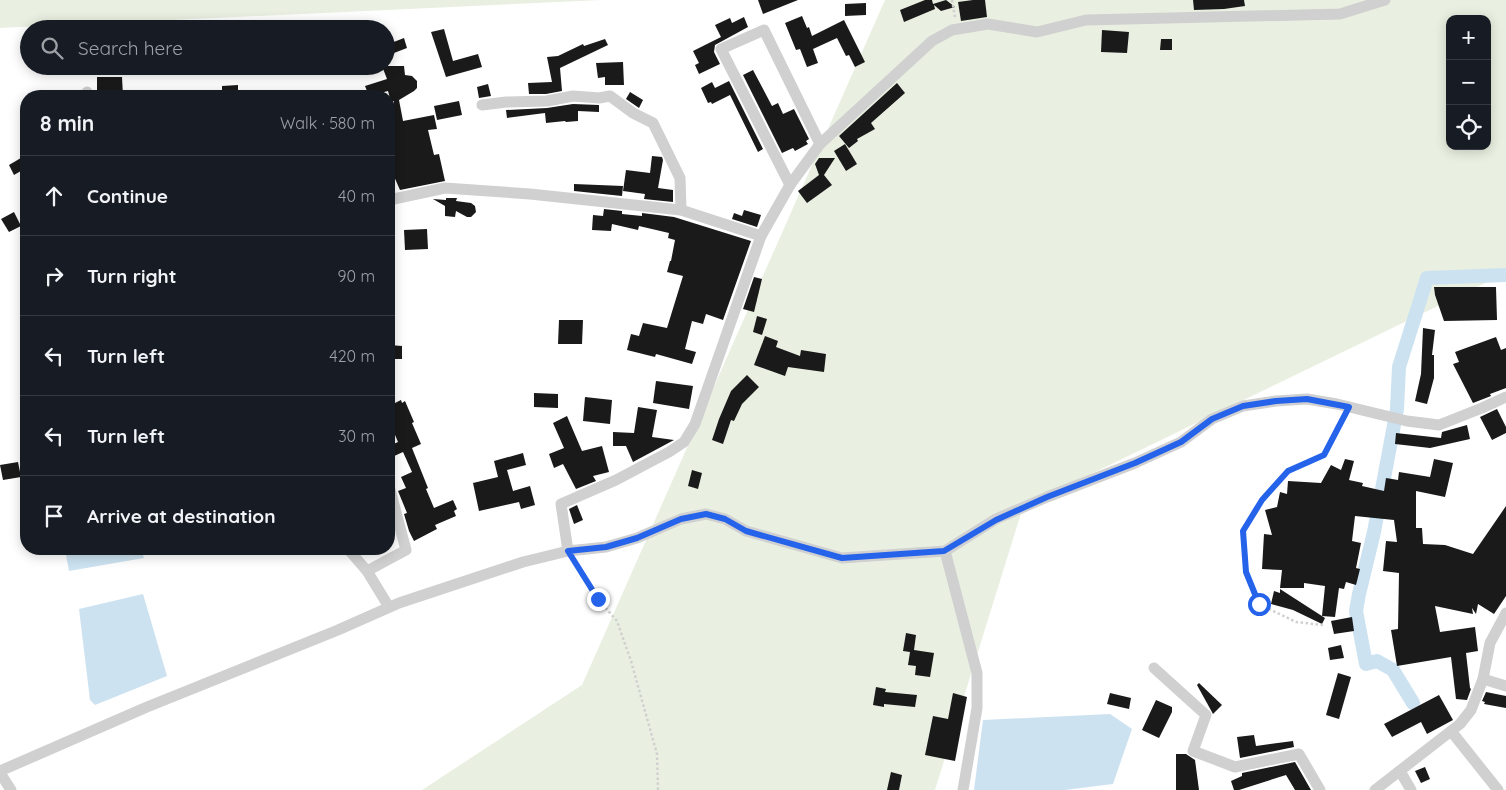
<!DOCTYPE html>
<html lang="en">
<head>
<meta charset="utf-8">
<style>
	body { margin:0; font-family:Quicksand,sans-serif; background:#20242c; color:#f1f3f6 }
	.controls { position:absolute; right:15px; top:15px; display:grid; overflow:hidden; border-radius:10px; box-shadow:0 2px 12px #0003 }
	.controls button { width:45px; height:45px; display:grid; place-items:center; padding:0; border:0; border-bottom:1px solid #363941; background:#171b24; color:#f1f3f6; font:25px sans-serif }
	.stop { position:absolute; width:15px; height:15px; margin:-11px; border:4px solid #2563eb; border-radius:50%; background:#fff }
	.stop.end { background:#2563eb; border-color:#fff; box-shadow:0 1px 5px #0008 }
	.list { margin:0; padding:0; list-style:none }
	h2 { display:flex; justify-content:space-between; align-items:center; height:65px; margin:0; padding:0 20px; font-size:21px }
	h2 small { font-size:16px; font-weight:400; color:#9ea1a6 }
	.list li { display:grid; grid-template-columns:32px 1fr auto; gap:15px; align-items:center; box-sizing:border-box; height:80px; padding:0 20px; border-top:1px solid #363941 }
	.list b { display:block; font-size:19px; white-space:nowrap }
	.list em { font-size:16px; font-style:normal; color:#9ea1a6 }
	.icon { flex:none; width:28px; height:28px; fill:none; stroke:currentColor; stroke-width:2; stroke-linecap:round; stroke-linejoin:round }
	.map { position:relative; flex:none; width:1506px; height:790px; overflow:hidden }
	.search { position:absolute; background:#171b24; box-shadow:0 2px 12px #0003; left:20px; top:20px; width:375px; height:55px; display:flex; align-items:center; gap:12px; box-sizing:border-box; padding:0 18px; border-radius:28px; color:#9ea1a6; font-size:19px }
	.panel { position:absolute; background:#171b24; box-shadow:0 2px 12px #0003; left:20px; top:90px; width:375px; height:465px; border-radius:20px }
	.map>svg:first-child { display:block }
	.green { fill:#e9f0e1; fill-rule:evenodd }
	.water { fill:#cce2f0 }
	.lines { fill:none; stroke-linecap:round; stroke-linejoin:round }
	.canal { stroke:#cce2f0; stroke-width:14 }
	.building { fill:#1a1a1a }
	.path { stroke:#d0d0d0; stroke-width:2.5; stroke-dasharray:2.5 2.5; stroke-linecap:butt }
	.minor { stroke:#d0d0d0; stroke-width:11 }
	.route { stroke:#2563eb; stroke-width:6 }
</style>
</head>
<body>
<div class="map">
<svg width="1506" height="790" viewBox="0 0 1506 790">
	<rect width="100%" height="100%" fill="#fff"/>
	<g class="green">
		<polygon points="0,0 602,0 0,28"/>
		<path d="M885,0H1506V273L1023,507L935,790H422L582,685ZM1450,19H1487V146H1450Z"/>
	</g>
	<g class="water">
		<polygon points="65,549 141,549 144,558 69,571"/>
		<polygon points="143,594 167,676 95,705 90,700 79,609"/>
		<polygon points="1110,714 1132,729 1113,784 1065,790 974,790 983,720"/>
	</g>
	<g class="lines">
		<polyline class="canal" points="1413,703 1393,670 1377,661 1366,664 1356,611 1359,594 1374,532 1397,409 1399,367 1427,278 1506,275"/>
	</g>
	<g class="building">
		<polygon points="758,0 798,0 763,14"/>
		<polygon points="925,0 932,0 933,4 946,0 955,7 941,11 934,5 935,9 904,22 900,10"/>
		<polygon points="973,0 985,0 987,17 961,21 958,2"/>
		<polygon points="1193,0 1244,0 1245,6 1224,9 1194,10"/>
		<polygon points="866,3 866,15 845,16 845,4"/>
		<polygon points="802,16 807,28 809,27 812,36 844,20 865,62 855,67 849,55 846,56 837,38 813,49 818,63 807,67 800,49 796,50 785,23"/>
		<polygon points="744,17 748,27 715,45 714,52 720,64 699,74 695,65 699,63 693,51 721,37 715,25 730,18 732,23"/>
		<polygon points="444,29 453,61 478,54 482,67 446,77 431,32"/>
		<polygon points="1102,30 1129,32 1127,53 1101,52"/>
		<polygon points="404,38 407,48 386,56 386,45"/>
		<polygon points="605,39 608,45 560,68 562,91 546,94 529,94 528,83 552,82 547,57 558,56 583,44 584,46"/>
		<polygon points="1161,39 1172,39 1172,50 1160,50"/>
		<polygon points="623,62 624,85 605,85 605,77 598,78 596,63"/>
		<polygon points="382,66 404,66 405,75 412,76 417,81 417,88 414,91 399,100 403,121 434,115 437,129 428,130 434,155 439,154 445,181 400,190 389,165 389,144 391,144 389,118 391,117 394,101 391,102 388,91 369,96 365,86 387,79"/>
		<polygon points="753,70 772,106 778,103 783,114 794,109 809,139 806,141 808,144 795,151 793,148 782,153 743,75"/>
		<polygon points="97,77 122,77 123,96 97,96"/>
		<polygon points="729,81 763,149 758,152 730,95 712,104 711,102 708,103 701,88 712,82 715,88"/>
		<polygon points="897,83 905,93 871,123 875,129 857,139 858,141 849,148 839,136"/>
		<polygon points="488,84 491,96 479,98 477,87"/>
		<polygon points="238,85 238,96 222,96 222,86"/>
		<polygon points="630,92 643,100 639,108 626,99"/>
		<polygon points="459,101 462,115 437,120 434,106"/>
		<polygon points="573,104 599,105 599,112 578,111 578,121 566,122 565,121 546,123 545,113 507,118 506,110 547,108"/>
		<polygon points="845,144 857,164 846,171 834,151"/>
		<polygon points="26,155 26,168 14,175 9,165"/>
		<polygon points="652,156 662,157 663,160 658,188 673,190 673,202 644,199 645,194 623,191 626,170 650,173"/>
		<polygon points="819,158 835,158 824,175 832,185 807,203 798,191 819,175 815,164"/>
		<polygon points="574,184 623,186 622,196 574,191"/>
		<polygon points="446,198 457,198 456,201 471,203 475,206 476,212 471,217 467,217 456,211 455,217 445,216 445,206 433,199 446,200"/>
		<polygon points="604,209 622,211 622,214 642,216 642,213 674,217 751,241 723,320 706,314 703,324 692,321 685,349 696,352 692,364 656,354 655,357 627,350 631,334 639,336 643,323 667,328 683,276 667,272 670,261 671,261 675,240 668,238 669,233 639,226 638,230 612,224 611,231 592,230 593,215 603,216"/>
		<polygon points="744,210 761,215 757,227 732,219 734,213 742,216"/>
		<polygon points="14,212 21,226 9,232 1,219"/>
		<polygon points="427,229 428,249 405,250 404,230"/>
		<polygon points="754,277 762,279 754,312 743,309"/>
		<polygon points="1434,287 1496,287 1497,320 1444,321 1435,295"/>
		<polygon points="757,316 767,319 762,335 753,332"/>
		<polygon points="559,320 583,320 582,344 558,344"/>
		<polygon points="1423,328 1435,330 1432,355 1434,355 1434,378 1427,404 1415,401 1421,374"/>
		<polygon points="765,336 778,341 776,347 800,356 801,350 826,354 824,372 788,367 785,376 754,365"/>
		<polygon points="1496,337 1501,350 1506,348 1506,388 1490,394 1491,396 1473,403 1453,364 1459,362 1455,352"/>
		<polygon points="389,345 402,346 402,359 389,359"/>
		<polygon points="747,375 759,387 742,404 734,421 731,420 723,444 712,440 719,419 731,391"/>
		<polygon points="656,381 693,386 689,409 653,403"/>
		<polygon points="534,393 558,394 558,408 534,407"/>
		<polygon points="585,397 612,400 610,424 583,421"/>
		<polygon points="401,400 402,403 405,401 414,422 412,423 421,444 412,448 428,488 426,489 434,508 453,500 457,509 454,511 456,516 435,525 437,529 414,541 409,531 404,514 407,513 398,491 406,488 401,477 412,472 403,452 392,457 389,450 389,446 398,442 390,423 393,422 389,414 389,406"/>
		<polygon points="638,407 657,410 652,437 674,440 633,462 626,446 613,446 613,432 634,433"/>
		<polygon points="1497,409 1506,427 1506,433 1492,440 1480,417"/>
		<polygon points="567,416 582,451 602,446 609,472 593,476 596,481 576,489 563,464 554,468 549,454 564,448 553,423"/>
		<polygon points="1467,425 1470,439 1430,448 1395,444 1396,433 1441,438 1442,432"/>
		<polygon points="523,453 526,465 507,470 513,491 530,486 535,505 521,509 519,502 479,511 473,483 498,477 494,461"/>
		<polygon points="1345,459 1354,461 1349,480 1363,483 1362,486 1384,491 1386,478 1398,480 1399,472 1430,477 1434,459 1453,463 1445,497 1416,491 1416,528 1422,528 1423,544 1445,545 1473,554 1506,506 1506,596 1494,614 1478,604 1476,614 1472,608 1473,614 1435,606 1440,632 1475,627 1478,651 1466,653 1470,688 1471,689 1467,700 1456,699 1451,657 1397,666 1391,630 1398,629 1399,573 1383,571 1386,541 1397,542 1394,520 1355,516 1352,541 1361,543 1356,568 1360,569 1356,585 1346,582 1344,589 1339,588 1335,617 1322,616 1325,586 1304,583 1304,588 1280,588 1282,570 1262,569 1264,534 1272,535 1265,510 1277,507 1280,492 1287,494 1288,481 1321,483 1331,465 1341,470"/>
		<polygon points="18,462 21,477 3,480 0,465"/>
		<polygon points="692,470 702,473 698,489 688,486"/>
		<polygon points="577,505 583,520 574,524 569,509"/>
		<polygon points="1280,589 1325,618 1322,624 1293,610 1271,604 1274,591 1280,593"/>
		<polygon points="1352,617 1354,631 1334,634 1331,621"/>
		<polygon points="906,633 916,635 914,650 934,653 930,677 915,675 916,666 908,665 910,652 903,651"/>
		<polygon points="1341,645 1344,658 1330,660 1328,648"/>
		<polygon points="1338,673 1351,677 1339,719 1326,715"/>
		<polygon points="1199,683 1222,705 1213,714 1197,685"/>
		<polygon points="876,687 886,689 885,692 917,695 915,707 884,704 884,707 873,705"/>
		<polygon points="1486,692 1506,696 1506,708 1484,704 1485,702 1482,701"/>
		<polygon points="953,693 967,697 955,761 925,755 933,716 948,719"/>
		<polygon points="1110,693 1131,698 1129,709 1107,704"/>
		<polygon points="1439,695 1453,720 1427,734 1421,722 1392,737 1384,724"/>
		<polygon points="1156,700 1172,707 1172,712 1159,738 1142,730"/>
		<polygon points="1254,735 1256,746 1293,741 1294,747 1240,758 1237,737"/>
		<polygon points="1176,754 1186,754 1195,760 1199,790 1176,790"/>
		<polygon points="1295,762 1311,790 1295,790 1286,775 1239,790 1234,790 1231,781 1242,776 1242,773"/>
		<polygon points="1425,767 1430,779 1421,783 1415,771"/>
		<polygon points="891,772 902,775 899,790 887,790"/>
	</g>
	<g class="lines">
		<g class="path">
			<polyline points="952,0 955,17"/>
			<polyline points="575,562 598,599 617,621 631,661 657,754 658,790"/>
			<polyline points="1323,625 1296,622 1259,604 1246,572 1243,531 1262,500 1288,471 1324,455 1344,417"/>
		</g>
		<g class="minor">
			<polyline points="87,92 88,96"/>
			<polyline points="482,105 506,102 547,101 573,96 599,98 610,96 633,113 653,123 680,178 681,210"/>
			<polyline points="790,185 721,49 764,30 820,144"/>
			<polyline points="389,200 445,188 530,194 681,210 761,236 695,424 684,442 669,452 616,480 561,504 568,551"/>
			<polyline points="761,236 790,185 820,144 932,41 952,30 988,24 1037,32 1086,20 1340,14 1385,0"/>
			<polyline points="348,549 367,571 389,607"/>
			<polyline points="945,551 977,673 977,708 963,790"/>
			<polyline points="367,571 406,550 389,486"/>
			<polyline points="1154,668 1206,715 1193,751 1235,767 1299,754 1320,790"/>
			<polyline points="1483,679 1506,686"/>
			<polyline points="1451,731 1498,790"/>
			<polyline points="0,771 147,707 338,630 399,603 523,562 568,551 606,547 637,538 681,519 706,514 725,519 746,531 842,558 945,551 996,519 1047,497 1135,463 1181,442 1212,419 1243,406 1276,401 1307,399 1337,404 1407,421 1439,425 1482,408 1506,397"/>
			<polyline points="1400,771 1411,790"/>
			<polyline points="0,773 11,790"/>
			<polyline points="1375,790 1460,724 1471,710 1483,679 1490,643 1506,613"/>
		</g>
	</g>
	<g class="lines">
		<polyline class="route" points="598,599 568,551 606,547 637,538 681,519 706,514 725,519 746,531 842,558 944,551 996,520 1047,497 1135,463 1181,442 1212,419 1243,406 1276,401 1307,399 1349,407 1324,455 1288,471 1262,500 1243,531 1246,572 1259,604"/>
	</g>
</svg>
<div class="controls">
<button>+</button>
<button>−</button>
<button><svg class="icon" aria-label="locate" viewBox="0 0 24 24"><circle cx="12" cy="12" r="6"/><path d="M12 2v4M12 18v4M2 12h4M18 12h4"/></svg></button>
</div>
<div class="stop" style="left:1259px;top:604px"></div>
<div class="stop end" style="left:598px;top:599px"></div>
<div class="search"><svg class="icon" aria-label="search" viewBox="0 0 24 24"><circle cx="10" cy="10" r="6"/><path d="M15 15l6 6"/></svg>Search here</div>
<section class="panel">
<h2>8 min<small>Walk · 580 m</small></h2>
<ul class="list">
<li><svg class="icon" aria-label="ahead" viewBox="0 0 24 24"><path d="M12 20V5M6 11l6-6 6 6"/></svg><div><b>Continue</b></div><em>40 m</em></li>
<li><svg class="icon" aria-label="right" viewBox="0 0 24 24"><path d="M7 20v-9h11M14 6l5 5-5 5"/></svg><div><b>Turn right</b></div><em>90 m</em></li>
<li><svg class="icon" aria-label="left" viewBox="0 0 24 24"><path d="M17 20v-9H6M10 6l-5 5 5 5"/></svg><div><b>Turn left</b></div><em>420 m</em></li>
<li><svg class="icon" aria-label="left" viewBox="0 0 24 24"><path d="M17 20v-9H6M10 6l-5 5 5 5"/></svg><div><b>Turn left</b></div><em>30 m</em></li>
<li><svg class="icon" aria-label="arrive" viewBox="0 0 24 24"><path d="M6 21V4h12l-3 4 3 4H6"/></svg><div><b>Arrive at destination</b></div></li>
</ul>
</section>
</div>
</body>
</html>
